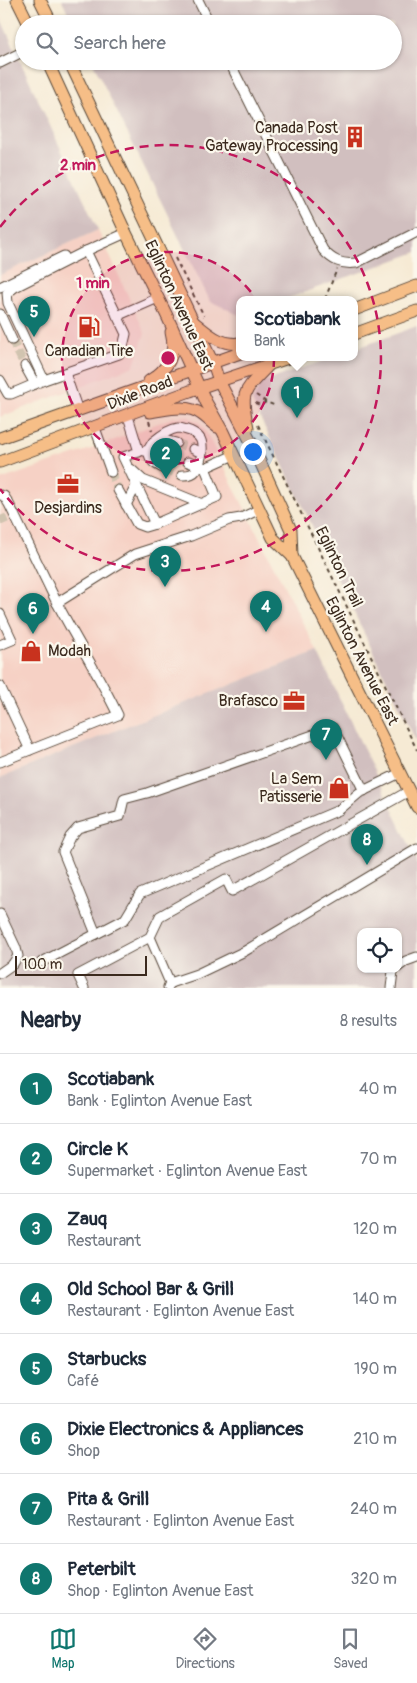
<!DOCTYPE html>
<html lang="en">
<head>
<meta charset="utf-8">
<style>
	body { margin:0; font-family:Pangolin,sans-serif; background:#f2f2f3; color:#1f2937 }
	.controls { position:absolute; right:15px; bottom:15px; display:grid; overflow:hidden; border-radius:10px; box-shadow:0 1px 4px #0004 }
	.controls button { width:45px; height:45px; display:grid; place-items:center; padding:0; border:0; border-bottom:1px solid #e0e1e3; background:#fff; color:#1f2937; font:25px sans-serif }
	.scale { position:absolute; left:15px; bottom:12px; width:132px; box-sizing:border-box; padding-left:5px; border:2px solid #3b2a1e; border-top:0; font-size:14px; line-height:18px; white-space:nowrap; color:#3b2a1e; -webkit-text-stroke:4px #fbf7ec; paint-order:stroke }
	.you { position:absolute; left:252px; top:451px; width:18px; height:18px; margin:-12px; border:4px solid #fff; border-radius:50%; background:#1a73e8; box-shadow:0 0 0 8px #1a73e833 }
	.badge { display:grid; place-items:center; width:32px; height:32px; border-radius:50%; background:#0f766e; color:#fff; font-size:16px; font-weight:700 }
	.pin { position:absolute; translate:-50% -41px; filter:drop-shadow(0 1px 2px #0008) }
	.pin::after { content:''; position:absolute; top:26px; width:18px; height:15px; background:inherit; clip-path:polygon(0 0,100% 0,50% 100%) }
	.popup { position:absolute; left:236px; top:296px; width:122px; height:65px; box-sizing:border-box; display:grid; place-content:center; border-radius:10px; background:#fff; filter:drop-shadow(0 1px 4px #0005); font-size:16px; white-space:nowrap; color:#747a83 }
	.popup b { font-size:19px; color:#1f2937 }
	.popup::after { content:''; position:absolute; left:50%; top:100%; margin-left:-10px; border:10px solid transparent; border-top-color:#fff }
	.list { margin:0; padding:0; list-style:none }
	h2 { display:flex; justify-content:space-between; align-items:center; height:65px; margin:0; padding:0 20px; font-size:21px }
	h2 small { font-size:16px; font-weight:400; color:#747a83 }
	.list li { display:grid; grid-template-columns:32px 1fr auto; gap:15px; align-items:center; box-sizing:border-box; height:70px; padding:0 20px; border-top:1px solid #e0e1e3 }
	.list b { display:block; font-size:19px; white-space:nowrap }
	.list p { margin:0; font-size:16px; white-space:nowrap; color:#747a83 }
	.list em { font-size:16px; font-style:normal; color:#747a83 }
	.icon { flex:none; width:28px; height:28px; fill:none; stroke:currentColor; stroke-width:2; stroke-linecap:round; stroke-linejoin:round }
	.map { position:relative; flex:none; width:417px; height:988px; overflow:hidden }
	.search { position:absolute; background:#fff; box-shadow:0 1px 4px #0004; left:15px; right:15px; top:15px; height:55px; display:flex; align-items:center; gap:12px; box-sizing:border-box; padding:0 18px; border-radius:28px; color:#747a83; font-size:19px }
	.sheet { height:625px; background:#fff }
	nav { display:flex; justify-content:space-around; align-items:center; box-sizing:border-box; height:70px; border-top:1px solid #e0e1e3; background:#fff; font-size:14px; color:#747a83 }
	nav a { display:grid; justify-items:center; gap:2px }
	nav .on { color:#0f766e }
	.map>svg:first-child { display:block }
	.built { fill:#f6d1c5 }
	.industrial { fill:#d1bfbf; fill-rule:evenodd }
	.lines { fill:none; stroke-linecap:round; stroke-linejoin:round }
	.minor-tunnel { stroke:#d1c4b0; stroke-width:9; stroke-dasharray:9 4.5; stroke-linecap:butt }
	.minor-casing { stroke:#574739; stroke-width:11 }
	.major-casing { stroke:#574739; stroke-width:13 }
	.path { stroke:#574739; stroke-width:2; stroke-dasharray:4 4; stroke-linecap:butt }
	.minor { stroke:#fff; stroke-width:9 }
	.major { stroke:#f6be87; stroke-width:11 }
	.ring { fill:none; stroke:#c2185b; stroke-width:2.5; stroke-dasharray:9 6 }
	.labels { text-anchor:middle; dominant-baseline:central; stroke-width:4.5; stroke-linejoin:round; paint-order:stroke }
	.poi-label { font-size:16px; fill:#3b2a1e; stroke:#fbf7ec; text-anchor:end }
	.street-label { font-size:16px; fill:#3b2a1e; stroke:#fbf7ec }
	.centre { fill:#c2185b; stroke:#fbf7ec; stroke-width:2.5 }
	.ring-label { font-size:15px; text-anchor:middle; font-weight:bold; fill:#c2185b; stroke:#fbf7ec; stroke-width:4.5; stroke-linejoin:round; paint-order:stroke }
</style>
</head>
<body>
<div class="map">
<svg width="417" height="988" viewBox="0 0 417 988">
	<rect width="100%" height="100%" fill="#fbf7ec"/>
	<filter id="ink" filterUnits="userSpaceOnUse"><feTurbulence type="fractalNoise" baseFrequency=".02" numOctaves="2"/><feDisplacementMap in="SourceGraphic" scale="10" xChannelSelector="R" yChannelSelector="G"/><feConvolveMatrix kernelMatrix="1 2 1 2 8 2 1 2 1" color-interpolation-filters="sRGB"/></filter>
	<filter id="wash" filterUnits="userSpaceOnUse"><feTurbulence type="fractalNoise" baseFrequency=".0096" numOctaves="4" result="noise"/><feDisplacementMap in="SourceGraphic" scale="20" xChannelSelector="R" yChannelSelector="G"/><feGaussianBlur stdDeviation="1.12" result="paint"/><feColorMatrix in="noise" values="0 0 0 0 0 0 0 0 0 0 0 0 0 0 0 0 0 1.4 0 .05"/><feComposite in="paint" operator="in"/></filter>
	<g filter="url(#wash)">
		<rect width="100%" height="100%" fill="#f6ead4"/>
		<g class="built">
			<polygon points="98,230 145,333 134,366 0,417 0,275"/>
			<polygon points="187,416 199,422 206,432 317,651 119,729 0,778 0,480 91,449 174,417"/>
		</g>
		<g class="industrial">
			<polygon points="62,0 417,0 417,252 286,299 240,299 239,315 210,301 92,61 393,61 393,24 73,24"/>
			<polygon points="0,17 98,230 0,275"/>
			<polygon points="417,326 417,743 252,401 261,383 333,357 354,357 355,349"/>
			<path d="M317,651L417,861V988H0V778L119,729ZM361,932H398V969H361Z"/>
		</g>
	</g>
	<g filter="url(#ink)">
		<g class="lines">
			<g class="minor-tunnel">
				<polyline points="12,340 25,366"/>
				<polyline points="176,443 193,449"/>
				<polyline points="170,457 188,462"/>
				<polyline points="165,469 182,475"/>
				<polyline points="111,472 118,490"/>
				<polyline points="0,521 7,518"/>
			</g>
			<g class="minor-casing">
				<g id="minor">
					<polyline points="198,0 210,24"/>
					<path d="M229,61L323,250C332,260 341,265 356,263L417,232"/>
					<polyline points="0,63 24,51"/>
					<polyline points="0,287 64,256"/>
					<polyline points="0,314 12,340"/>
					<polyline points="117,316 158,298"/>
					<polyline points="25,366 35,384"/>
					<polyline points="65,373 78,411"/>
					<polyline points="0,380 8,394 11,394 44,380 119,354 122,351 126,334 86,251 126,233"/>
					<polyline points="44,380 8,303 7,293 15,287 86,251"/>
					<polyline points="128,416 139,452 123,457 155,524 217,497 205,468 234,455"/>
					<polyline points="95,428 111,472"/>
					<path d="M153,442C160,436 169,429 178,428C182,428 186,430 190,431C201,436 203,441 202,453"/>
					<path d="M144,451L148,450C150,462 154,464 165,469"/>
					<polyline points="170,457 148,450 153,442 168,441 176,443"/>
					<polyline points="188,462 203,467"/>
					<polyline points="131,469 143,480 202,504"/>
					<path d="M182,475C198,476 199,466 202,453L193,449"/>
					<polyline points="118,490 137,524 145,527 155,524"/>
					<polyline points="0,495 4,496 9,504 57,603"/>
					<polyline points="126,505 136,486"/>
					<polyline points="0,614 12,640 0,645"/>
					<polyline points="0,686 30,750"/>
					<path d="M0,762L118,715C100,677 77,641 57,603L135,554L191,536L229,520L241,518L260,509"/>
					<polyline points="0,914 16,948 18,956 13,964 0,973"/>
					<polyline points="96,934 63,852 70,837 78,828 120,816 124,799 147,793 333,728 364,791"/>
					<polyline points="150,937 170,983 168,987"/>
					<polyline points="42,962 125,919 140,894 339,810 359,793 400,773"/>
					<polyline points="398,967 406,961 417,957"/>
					<polyline points="170,983 197,974 245,951 417,848"/>
					<polyline points="84,988 78,975 150,937 160,916 226,879 232,891 409,791"/>
					<polyline points="391,988 393,971 395,969"/>
				</g>
			</g>
			<g class="major-casing">
				<g id="major">
					<polyline points="17,0 29,24"/>
					<polyline points="40,0 52,24"/>
					<polyline points="47,61 126,233 167,316 206,402 223,432 273,538 292,556 417,807"/>
					<polyline points="69,61 213,363 219,381 252,444 291,530 292,556"/>
					<polyline points="354,310 417,286"/>
					<path d="M195,323C209,334 221,346 240,343"/>
					<polyline points="354,334 417,311"/>
					<path d="M149,381C168,369 177,355 171,332"/>
					<path d="M150,412C166,410 186,403 201,414C207,418 211,423 217,427"/>
					<path d="M248,428C240,392 243,392 268,366"/>
					<polyline points="0,438 240,353"/>
					<polyline points="0,462 190,391 291,357"/>
				</g>
			</g>
			<g class="path">
				<polyline points="175,258 204,316"/>
				<polyline points="325,299 337,269"/>
				<polyline points="256,395 266,402 276,406"/>
				<polyline points="255,403 261,405 266,402"/>
				<polyline points="149,421 152,431"/>
				<polyline points="258,425 417,750"/>
			</g>
			<use href="#minor" class="minor"/>
			<use href="#major" class="major"/>
		</g>
	</g>
	<circle cx="168" cy="358" r="106" fill="#c2185b" fill-opacity=".12"/>
	<g class="ring">
		<circle cx="168" cy="358" r="106"/>
		<path d="M0 227A213 213 0 1 1 0 489"/>
	</g>
	<defs>
		<g id="building-bare" transform="scale(1.725)"><path d="M-4-6H4V6H1V3H-1V6H-4ZM-2.5-4.3h1.7v1.8h-1.7ZM.8-4.3h1.7v1.8H.8ZM-2.5-1h1.7V.8h-1.7ZM.8-1h1.7V.8H.8Z" fill="#c8321e" stroke="#fbf7ec" stroke-width="2.5" paint-order="stroke"/></g>
		<g id="fuel-bare" transform="scale(1.725)"><path d="M-5.5-6h7V0h2V4h1.3V-2.5L3-4.5l.8-.8L6-3V5H2.5V1h-1V6h-7ZM-4.2-4.7v3.2H.2V-4.7Z" fill="#c8321e" stroke="#fbf7ec" stroke-width="2.5" paint-order="stroke"/></g>
		<g id="office-bare" transform="scale(1.725)"><path d="M-6-3h4V-5.5h4V-3h4V5H-6ZM-1-4.5V-3h2v-1.5ZM-6 0V1H6V0Z" fill="#c8321e" stroke="#fbf7ec" stroke-width="2.5" paint-order="stroke"/></g>
		<g id="shop-bare" transform="scale(1.725)"><path d="M-5-2.5h2.3a2.7 3.5 0 0 1 5.4 0H5L5.5 6h-11ZM-1.5-2.5h3a1.5 2.3 0 0 0-3 0Z" fill="#c8321e" stroke="#fbf7ec" stroke-width="2.5" paint-order="stroke"/></g>
	</defs>
	<g fill-rule="evenodd">
		<use href="#building-bare" x="355" y="137"/>
		<use href="#fuel-bare" x="89" y="327"/>
		<use href="#office-bare" x="68" y="484"/>
		<use href="#shop-bare" x="31" y="651"/>
		<use href="#office-bare" x="294" y="701"/>
		<use href="#shop-bare" x="339" y="788"/>
	</g>
	<g class="labels">
		<g class="poi-label">
			<text x="338" y="128">Canada Post<tspan x="338" dy="18">Gateway Processing</tspan></text>
			<text x="89" y="351" text-anchor="middle">Canadian Tire</text>
			<text x="68" y="508" text-anchor="middle">Desjardins</text>
			<text x="48" y="651" text-anchor="start">Modah</text>
			<text x="278" y="701">Brafasco</text>
			<text x="322" y="779">La Sem<tspan x="322" dy="18">Patisserie</tspan></text>
		</g>
		<g class="street-label">
			<text transform="translate(179 305) rotate(65)">Eglinton Avenue East</text>
			<text transform="translate(140 393) rotate(-21)">Dixie Road</text>
			<text transform="translate(339 567) rotate(64)">Eglinton Trail</text>
			<text transform="translate(362 661) rotate(63)">Eglinton Avenue East</text>
		</g>
	</g>
	<circle cx="168" cy="358" r="8" class="centre"/>
	<g class="ring-label">
		<text x="78" y="170">2 min</text>
		<text x="93" y="288">1 min</text>
	</g>
</svg>
<div class="controls">
<button><svg class="icon" aria-label="locate" viewBox="0 0 24 24"><circle cx="12" cy="12" r="6"/><path d="M12 2v4M12 18v4M2 12h4M18 12h4"/></svg></button>
</div>
<div class="scale">100 m</div>
<div class="you"></div>
<div class="pin badge" style="left:297px;top:418px">1</div>
<div class="popup"><b>Scotiabank</b>Bank</div>
<div class="pin badge" style="left:166px;top:479px">2</div>
<div class="pin badge" style="left:165px;top:587px">3</div>
<div class="pin badge" style="left:266px;top:632px">4</div>
<div class="pin badge" style="left:34px;top:337px">5</div>
<div class="pin badge" style="left:33px;top:634px">6</div>
<div class="pin badge" style="left:326px;top:760px">7</div>
<div class="pin badge" style="left:367px;top:865px">8</div>
<div class="search"><svg class="icon" aria-label="search" viewBox="0 0 24 24"><circle cx="10" cy="10" r="6"/><path d="M15 15l6 6"/></svg>Search here</div>
</div>
<section class="sheet">
<h2>Nearby<small>8 results</small></h2>
<ul class="list">
<li><span class="badge">1</span><div><b>Scotiabank</b><p>Bank · Eglinton Avenue East</p></div><em>40 m</em></li>
<li><span class="badge">2</span><div><b>Circle K</b><p>Supermarket · Eglinton Avenue East</p></div><em>70 m</em></li>
<li><span class="badge">3</span><div><b>Zauq</b><p>Restaurant</p></div><em>120 m</em></li>
<li><span class="badge">4</span><div><b>Old School Bar &amp; Grill</b><p>Restaurant · Eglinton Avenue East</p></div><em>140 m</em></li>
<li><span class="badge">5</span><div><b>Starbucks</b><p>Café</p></div><em>190 m</em></li>
<li><span class="badge">6</span><div><b>Dixie Electronics &amp; Appliances</b><p>Shop</p></div><em>210 m</em></li>
<li><span class="badge">7</span><div><b>Pita &amp; Grill</b><p>Restaurant · Eglinton Avenue East</p></div><em>240 m</em></li>
<li><span class="badge">8</span><div><b>Peterbilt</b><p>Shop · Eglinton Avenue East</p></div><em>320 m</em></li>
</ul>
</section>
<nav>
<a class="on"><svg class="icon" aria-label="map" viewBox="0 0 24 24"><path d="M3 6l6-2 6 2 6-2v14l-6 2-6-2-6 2zM9 4v14M15 6v14"/></svg>Map</a>
<a><svg class="icon" aria-label="directions" viewBox="0 0 24 24"><path d="M12 3l9 9-9 9-9-9zM9 14v-3h6M13 9l2 2-2 2"/></svg>Directions</a>
<a><svg class="icon" aria-label="saved" viewBox="0 0 24 24"><path d="M7 4h10v16l-5-4-5 4z"/></svg>Saved</a>
</nav>
</body>
</html>
